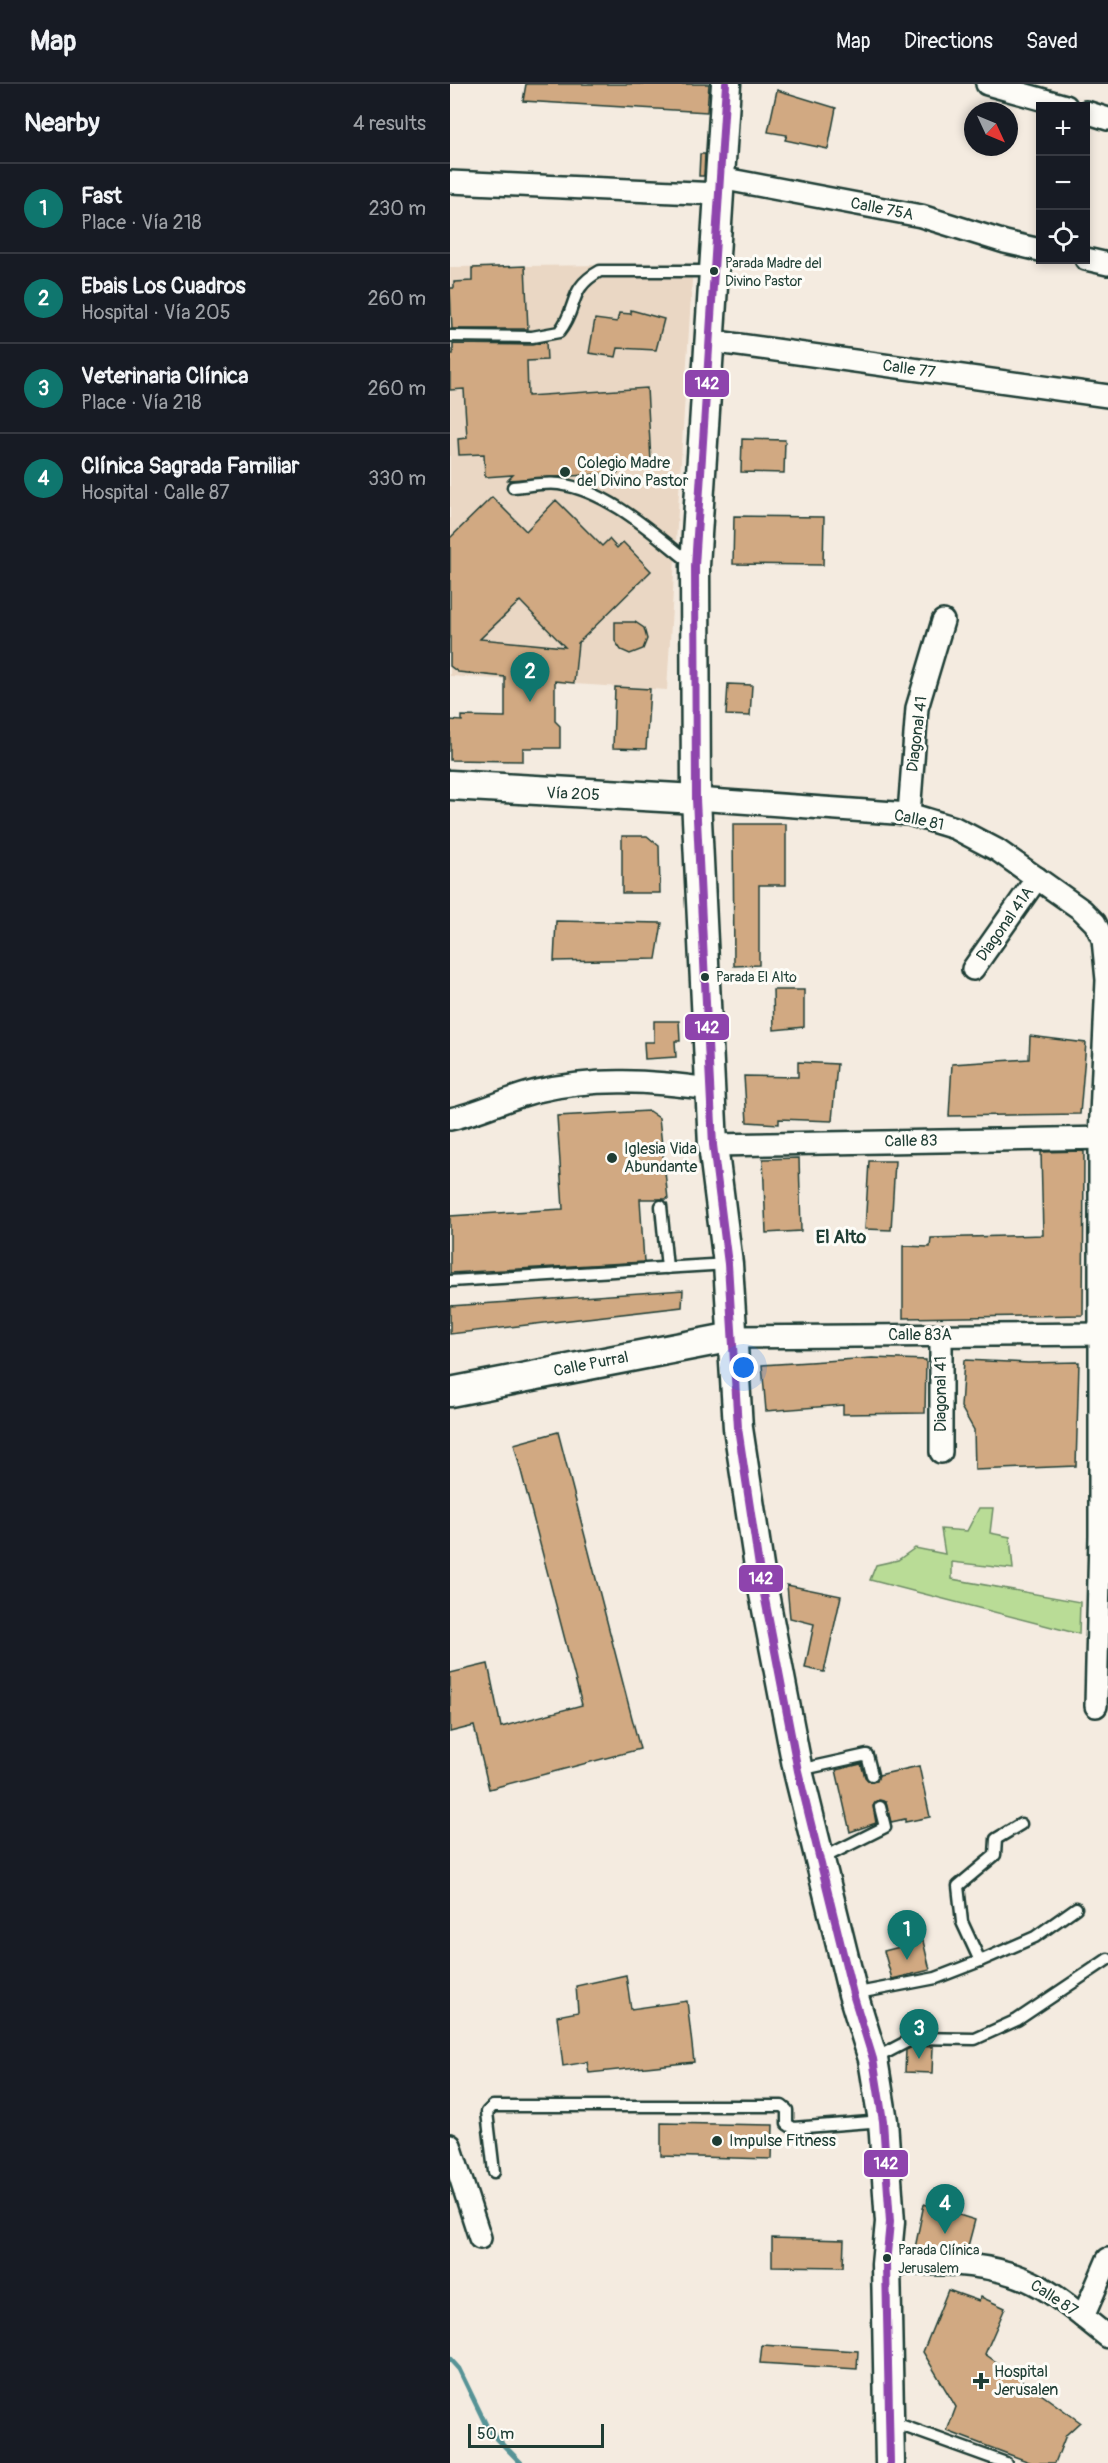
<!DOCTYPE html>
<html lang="en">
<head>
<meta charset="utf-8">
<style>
	body { margin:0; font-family:Pangolin,sans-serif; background:#242831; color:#f1f3f6 }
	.controls { position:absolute; right:18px; top:18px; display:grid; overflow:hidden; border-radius:0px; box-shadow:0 3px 9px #0003 }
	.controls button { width:54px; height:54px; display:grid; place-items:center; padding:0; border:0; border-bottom:2px solid #363941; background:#171b24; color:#f1f3f6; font:30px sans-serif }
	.compass { position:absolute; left:514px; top:18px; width:54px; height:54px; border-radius:50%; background:#171b24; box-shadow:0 3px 9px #0003; rotate:134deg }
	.scale { position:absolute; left:18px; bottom:15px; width:136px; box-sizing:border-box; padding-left:6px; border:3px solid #1f3d34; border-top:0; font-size:16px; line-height:21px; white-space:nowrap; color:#1f3d34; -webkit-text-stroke:4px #fdfcf7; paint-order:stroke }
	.you { position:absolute; left:294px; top:1284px; width:21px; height:21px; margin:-15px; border:4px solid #fff; border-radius:50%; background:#1a73e8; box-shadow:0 0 0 9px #1a73e833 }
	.badge { display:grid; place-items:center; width:39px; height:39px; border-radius:50%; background:#0f766e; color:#fff; font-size:20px; font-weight:700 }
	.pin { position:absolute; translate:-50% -50px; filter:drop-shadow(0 2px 3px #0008) }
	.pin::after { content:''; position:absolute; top:32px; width:21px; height:18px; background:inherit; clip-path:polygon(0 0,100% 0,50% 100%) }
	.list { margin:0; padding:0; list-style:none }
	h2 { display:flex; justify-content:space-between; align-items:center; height:78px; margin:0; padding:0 24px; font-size:26px }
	h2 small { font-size:20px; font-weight:400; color:#9ea1a6 }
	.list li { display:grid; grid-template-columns:39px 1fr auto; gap:18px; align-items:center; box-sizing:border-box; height:90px; padding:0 24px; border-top:2px solid #363941 }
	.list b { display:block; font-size:22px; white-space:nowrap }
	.list p { margin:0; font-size:20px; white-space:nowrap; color:#9ea1a6 }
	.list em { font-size:20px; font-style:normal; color:#9ea1a6 }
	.icon { flex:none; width:33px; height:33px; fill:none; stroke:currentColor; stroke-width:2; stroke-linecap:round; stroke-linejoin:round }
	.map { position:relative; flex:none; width:658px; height:2379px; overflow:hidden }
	header { display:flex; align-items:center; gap:36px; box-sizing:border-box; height:84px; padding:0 30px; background:#171b24; border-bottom:2px solid #363941 }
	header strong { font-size:28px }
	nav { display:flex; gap:33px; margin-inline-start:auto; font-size:21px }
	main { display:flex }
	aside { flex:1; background:#171b24 }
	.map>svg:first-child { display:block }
	.built { fill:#ead7c4 }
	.green { fill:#b9dc96; stroke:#6c8c65; stroke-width:1.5 }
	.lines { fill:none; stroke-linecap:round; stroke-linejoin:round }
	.stream { stroke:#579396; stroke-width:5 }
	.building { fill:#d1a982; stroke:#1f3d34; stroke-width:1.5; fill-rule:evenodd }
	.lane-casing { stroke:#1f3d34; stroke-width:15 }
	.street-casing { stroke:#1f3d34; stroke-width:26 }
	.secondary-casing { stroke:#1f3d34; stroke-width:33 }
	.lane { stroke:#fdfcf7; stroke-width:10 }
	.street { stroke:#fdfcf7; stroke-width:21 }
	.secondary { stroke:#fdfcf7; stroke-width:28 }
	.bus-1-casing { stroke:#fdfcf7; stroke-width:12 }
	.bus-1 { stroke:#8e44ad; stroke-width:8 }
	.bus-dot { fill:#1f3d34; stroke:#fdfcf7; stroke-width:2 }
	.labels { text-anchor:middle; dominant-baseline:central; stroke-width:6; stroke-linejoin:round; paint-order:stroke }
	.bus-label { font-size:14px; fill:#1f3d34; stroke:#fdfcf7; text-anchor:start }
	.street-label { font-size:16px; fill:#1f3d34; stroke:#fdfcf7 }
	.poi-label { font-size:16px; fill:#1f3d34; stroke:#fdfcf7; text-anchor:start }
	.neighbourhood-label { font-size:18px; font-weight:bold; fill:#1f3d34; stroke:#fdfcf7 }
	.line-badge { stroke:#fdfcf7; stroke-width:2 }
	.badge-label { font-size:16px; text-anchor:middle; font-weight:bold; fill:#fff }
</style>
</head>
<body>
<header>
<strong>Map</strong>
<nav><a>Map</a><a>Directions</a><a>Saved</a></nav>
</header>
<main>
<aside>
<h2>Nearby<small>4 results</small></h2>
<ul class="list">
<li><span class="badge">1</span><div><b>Fast</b><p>Place · Vía 218</p></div><em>230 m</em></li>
<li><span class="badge">2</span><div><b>Ebais Los Cuadros</b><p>Hospital · Vía 205</p></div><em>260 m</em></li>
<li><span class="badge">3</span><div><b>Veterinaria Clínica</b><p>Place · Vía 218</p></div><em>260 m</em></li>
<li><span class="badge">4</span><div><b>Clínica Sagrada Familiar</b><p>Hospital · Calle 87</p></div><em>330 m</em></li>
</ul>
</aside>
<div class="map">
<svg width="658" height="2379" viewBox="0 0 658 2379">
	<rect width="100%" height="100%" fill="#f4ebe0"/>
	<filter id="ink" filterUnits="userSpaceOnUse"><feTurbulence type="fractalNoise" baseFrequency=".0167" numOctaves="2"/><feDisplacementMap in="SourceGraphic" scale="12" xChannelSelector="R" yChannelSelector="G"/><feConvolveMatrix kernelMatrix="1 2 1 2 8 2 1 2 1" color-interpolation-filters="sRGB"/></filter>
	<g filter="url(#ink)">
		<polygon class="built" points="243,180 217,606 0,592 0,183"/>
		<polygon class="green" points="529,1424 543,1424 540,1449 560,1453 563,1485 502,1478 502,1495 630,1518 629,1550 420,1496 426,1481 448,1476 465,1464 495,1470 491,1445 517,1447"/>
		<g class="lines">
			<polyline class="stream" points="0,2275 9,2285 38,2345 71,2379"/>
		</g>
		<g class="building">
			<polygon points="76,0 259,0 257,28 73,17"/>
			<polygon points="327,6 386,24 378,65 335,56 337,51 318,48"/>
			<polygon points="250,70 255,70 254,92 249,92"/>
			<polygon points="75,182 78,245 2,245 0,204 4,204 4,198 22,197 22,184"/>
			<polygon points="181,226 214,235 206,266 168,264 166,273 139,269 145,235 167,238 169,229 181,230"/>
			<polygon points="96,258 97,276 77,277 78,312 197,304 201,378 167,381 168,389 58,396 63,391 35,393 34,370 9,371 8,355 17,354 14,305 0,306 0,270 3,270 3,260 82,261"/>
			<polygon points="292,355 335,356 334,389 291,388"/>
			<path d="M42,413L76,447L106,416L152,462L159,455L167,464L173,458L201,487L128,559L124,599L105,597V637L110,642V664H73V677L0,676V636L12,637V632L55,633V593L8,588L0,582V454ZM70,517L115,563L30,555Z"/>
			<polygon points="284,432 374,433 373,481 283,480"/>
			<polygon points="165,538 185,538 194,544 197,555 193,565 180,570 171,566 165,557"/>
			<polygon points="278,600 302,601 300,632 276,631"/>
			<polygon points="165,603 200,605 196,665 163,664"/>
			<polygon points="283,740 336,740 336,801 309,801 309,881 284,882"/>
			<polygon points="172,752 197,752 209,762 210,809 172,809"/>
			<polygon points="106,837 212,839 206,875 104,877"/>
			<polygon points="323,906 354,906 354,943 324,946"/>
			<polygon points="204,937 229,937 230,957 225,957 226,973 195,975 194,958 204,958"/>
			<polygon points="580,952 636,959 630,1030 499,1032 502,980 579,975"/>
			<polygon points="348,978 387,980 382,1037 329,1035 329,1040 297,1038 294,992 348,993"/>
			<polygon points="199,1027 209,1034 218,1115 190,1115 194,1178 0,1189 0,1132 113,1125 107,1032"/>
			<polygon points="634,1067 633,1231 453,1234 453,1162 480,1163 481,1154 593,1151 591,1068"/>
			<polygon points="349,1074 351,1147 316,1149 313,1075"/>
			<polygon points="419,1077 445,1077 441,1146 415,1145"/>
			<polygon points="233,1206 232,1223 0,1250 0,1222"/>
			<polygon points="422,1274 476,1276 475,1329 393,1330 393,1321 316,1327 312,1281"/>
			<polygon points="514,1276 578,1279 629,1278 626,1382 525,1386 524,1346 511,1323"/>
			<polygon points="108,1348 190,1665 39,1705 24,1642 0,1648 0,1589 38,1580 51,1643 132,1621 64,1360"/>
			<polygon points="337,1501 391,1512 374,1588 355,1584 364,1540 340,1534"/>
			<polygon points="411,1680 415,1693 421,1698 427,1697 429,1691 469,1682 480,1733 455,1738 455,1735 441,1738 436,1718 429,1716 423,1722 426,1739 400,1748 386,1686"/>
			<polygon points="473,1857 480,1886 442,1895 434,1867"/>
			<polygon points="176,1891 181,1925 237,1917 244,1978 139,1989 137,1978 113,1982 107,1932 128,1928 126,1902"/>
			<polygon points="464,1962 483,1963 482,1989 455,1988 456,1966"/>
			<polygon points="211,2039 323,2041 322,2075 211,2072"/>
			<polygon points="474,2120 525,2136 517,2166 465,2164"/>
			<polygon points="322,2154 394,2156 393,2183 322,2182"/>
			<polygon points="498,2206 529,2217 531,2213 555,2224 535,2270 630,2338 616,2351 605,2379 582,2379 497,2347 506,2323 473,2268"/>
			<polygon points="312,2261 408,2267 407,2285 310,2279"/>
		</g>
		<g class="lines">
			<g class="lane-casing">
				<g id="lane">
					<path d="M0,252L82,253L109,248C129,223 117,205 150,187H264"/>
					<path d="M63,403C77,402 95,398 109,400C159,407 204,450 242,480"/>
					<polyline points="211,1122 217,1184"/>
					<polyline points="0,1197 278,1180"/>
					<polyline points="349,1686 417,1671 422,1691"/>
					<polyline points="371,1775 435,1743 430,1723"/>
					<polyline points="530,1877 585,1853 626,1824"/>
					<polyline points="403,1910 486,1894 530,1877 512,1838 508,1802 545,1771 546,1755 571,1740"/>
					<polyline points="424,1975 464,1954 525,1955 567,1936 658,1875"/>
					<polyline points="44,2088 37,2028 43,2022 332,2022 337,2026 337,2040 343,2044 433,2037"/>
					<polyline points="442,2338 556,2379"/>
				</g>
			</g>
			<g class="street-casing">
				<g id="street">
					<polyline points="537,0 616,22"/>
					<polyline points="636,28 658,35"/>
					<polyline points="270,94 471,132 555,158 590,166"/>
					<polyline points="0,98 269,110"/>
					<polyline points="636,175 658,180"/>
					<polyline points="260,257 658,312"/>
					<polyline points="246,715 459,730 505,744 547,766 632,826 645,839 653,855 657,896 650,1054 650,1452 646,1622"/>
					<polyline points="459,730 467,624 493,537"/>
					<polyline points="523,885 587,794"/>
					<path d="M0,1035C30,1029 57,1014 87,1007C145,993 202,997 260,1005"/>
					<polyline points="263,1061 658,1054"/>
					<polyline points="283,1253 658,1250"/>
					<polyline points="491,1368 491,1251"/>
					<polyline points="0,2061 30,2154"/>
					<path d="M436,2180C487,2179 545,2176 591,2203C615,2217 636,2236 658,2253"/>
					<polyline points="633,2233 658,2175"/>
				</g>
			</g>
			<g class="secondary-casing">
				<g id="secondary">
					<polyline points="276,0 245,482 246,715 263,1061 278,1180 288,1344 310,1489 348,1687 403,1910 423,1975 433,2037 440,2138 436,2180 440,2379"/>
					<polyline points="0,701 246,715"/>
					<polyline points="0,1308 283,1253"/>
				</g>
			</g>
			<use href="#lane" class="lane"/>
			<use href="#street" class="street"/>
			<use href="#secondary" class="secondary"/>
			<g class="bus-1-casing">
				<polyline id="bus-1" points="276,0 245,482 246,715 263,1061 278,1180 288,1344 310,1489 348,1687 403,1910 423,1975 433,2037 440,2138 436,2180 440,2379"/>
			</g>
			<use href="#bus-1" class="bus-1"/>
		</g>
	</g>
	<g class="bus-dot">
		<circle cx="264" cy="187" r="5"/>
		<circle cx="115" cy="388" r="6"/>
		<circle cx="255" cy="893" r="5"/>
		<circle cx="162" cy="1074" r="6"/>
		<circle cx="267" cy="2057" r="6"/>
		<circle cx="437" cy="2174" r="5"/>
		<path d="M528 2288h6v6h6v6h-6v6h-6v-6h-6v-6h6z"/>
	</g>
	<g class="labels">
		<g class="bus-label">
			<text x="275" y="179">Parada Madre del<tspan x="275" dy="18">Divino Pastor</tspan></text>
			<text x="266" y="893">Parada El Alto</text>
			<text x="448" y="2166">Parada Clínica<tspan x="448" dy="18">Jerusalem</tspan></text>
		</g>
		<g class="street-label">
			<text transform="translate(432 125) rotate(11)">Calle 75A</text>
			<text transform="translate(459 285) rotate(8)">Calle 77</text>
			<text transform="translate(467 650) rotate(-83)">Diagonal 41</text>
			<text transform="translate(123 710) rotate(2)">Vía 205</text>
			<text transform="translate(469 736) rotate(12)">Calle 81</text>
			<text transform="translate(555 840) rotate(-55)">Diagonal 41A</text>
			<text transform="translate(461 1057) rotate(-1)">Calle 83</text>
			<text x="470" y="1251">Calle 83A</text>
			<text transform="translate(141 1280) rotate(-11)">Calle Purral</text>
			<text transform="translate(491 1310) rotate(-90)">Diagonal 41</text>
			<text transform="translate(604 2214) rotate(33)">Calle 87</text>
		</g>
		<g class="poi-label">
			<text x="127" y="379">Colegio Madre<tspan x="127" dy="18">del Divino Pastor</tspan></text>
			<text x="174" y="1065">Iglesia Vida<tspan x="174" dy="18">Abundante</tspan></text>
			<text x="279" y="2057">Impulse Fitness</text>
			<text x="544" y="2288">Hospital<tspan x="544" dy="18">Jerusalen</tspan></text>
		</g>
		<g class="neighbourhood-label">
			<text x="391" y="1153">El Alto</text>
		</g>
	</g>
	<g class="line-badge">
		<rect x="234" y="285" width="46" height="29" rx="6" fill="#8e44ad"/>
		<rect x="234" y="929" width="46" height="28" rx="6" fill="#8e44ad"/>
		<rect x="288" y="1480" width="46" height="29" rx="6" fill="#8e44ad"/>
		<rect x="413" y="2065" width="46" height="29" rx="6" fill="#8e44ad"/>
	</g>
	<g class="badge-label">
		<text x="257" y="305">142</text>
		<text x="257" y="949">142</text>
		<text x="311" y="1500">142</text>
		<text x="436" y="2085">142</text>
	</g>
</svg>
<div class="controls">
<button>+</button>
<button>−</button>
<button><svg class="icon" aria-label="locate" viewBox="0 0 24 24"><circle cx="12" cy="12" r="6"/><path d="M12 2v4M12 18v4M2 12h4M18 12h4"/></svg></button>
</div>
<svg class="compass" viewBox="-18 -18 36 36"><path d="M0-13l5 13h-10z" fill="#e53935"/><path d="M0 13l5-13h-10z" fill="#9ea1a6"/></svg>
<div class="scale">50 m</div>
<div class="you"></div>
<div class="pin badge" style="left:457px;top:1876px">1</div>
<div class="pin badge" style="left:80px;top:618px">2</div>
<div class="pin badge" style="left:469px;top:1975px">3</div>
<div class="pin badge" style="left:495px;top:2150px">4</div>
</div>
</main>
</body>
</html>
